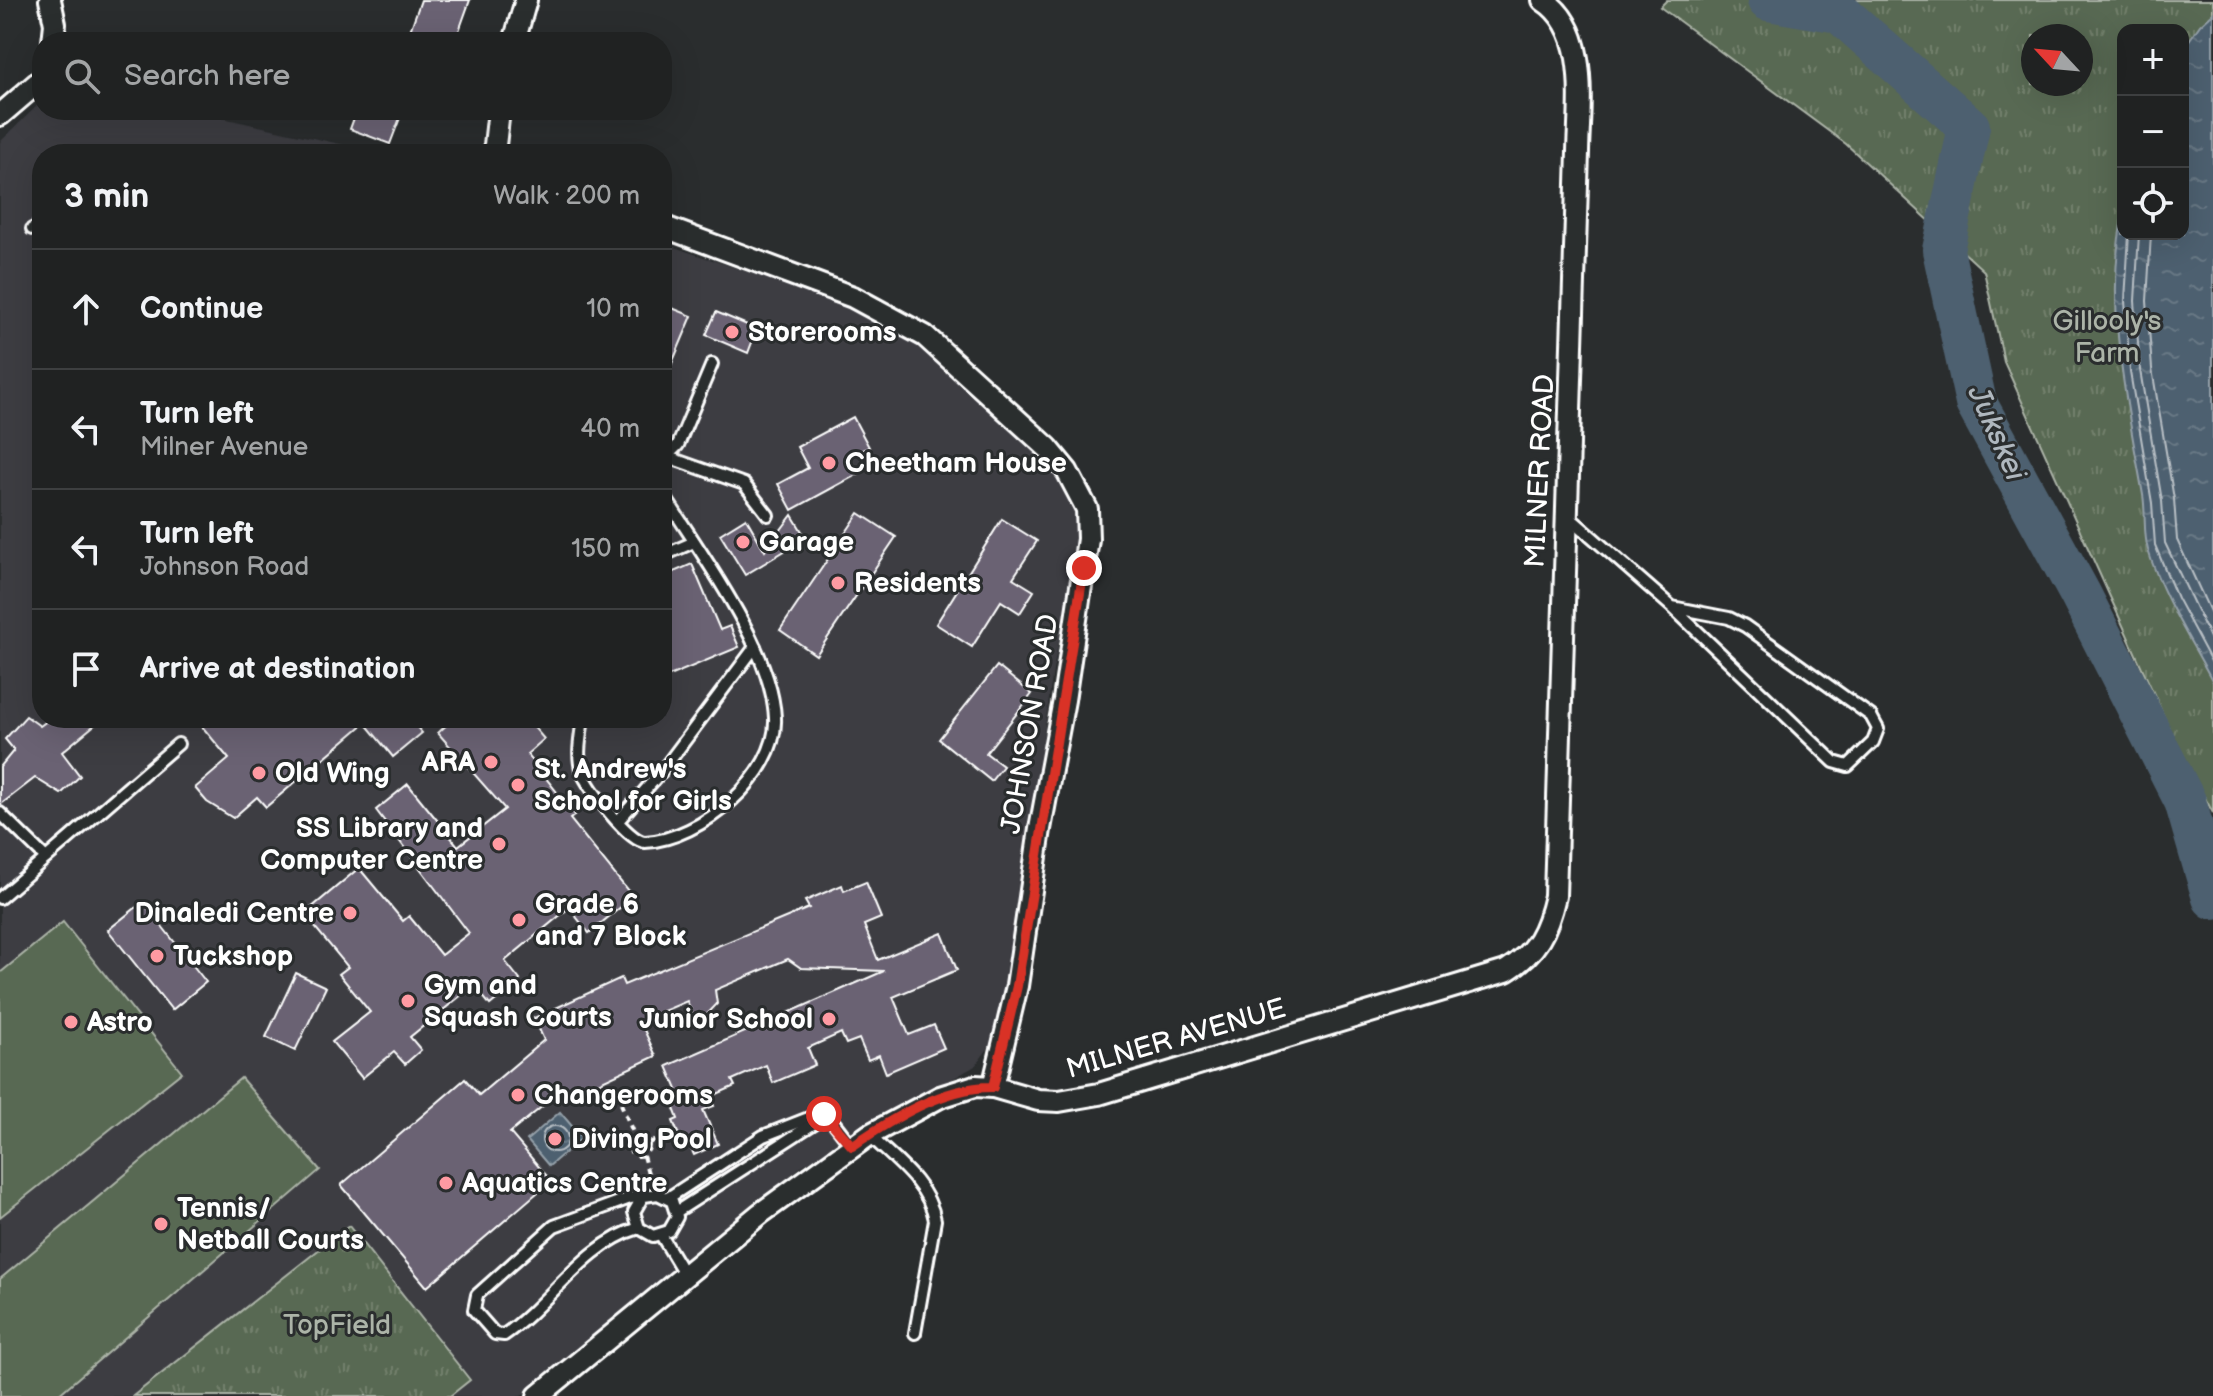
<!DOCTYPE html>
<html lang="en">
<head>
<meta charset="utf-8">
<style>
	body { margin:0; font-family:"Balsamiq Sans",sans-serif; background:#282a2a; color:#f1f3f6 }
	.controls { position:absolute; right:24px; top:24px; display:grid; overflow:hidden; border-radius:16px; box-shadow:0 8px 32px #0002 }
	.controls button { width:72px; height:72px; display:grid; place-items:center; padding:0; border:0; border-bottom:2px solid #3d3f40; background:#202222; color:#f1f3f6; font:40px sans-serif }
	.compass { position:absolute; left:2021px; top:24px; width:72px; height:72px; border-radius:50%; background:#202222; box-shadow:0 8px 32px #0002; rotate:296deg }
	.stop { position:absolute; width:24px; height:24px; margin:-18px; border:6px solid #d93025; border-radius:50%; background:#fff }
	.stop.end { background:#d93025; border-color:#fff; box-shadow:0 2px 8px #0008 }
	.list { margin:0; padding:0; list-style:none }
	h2 { display:flex; justify-content:space-between; align-items:center; height:104px; margin:0; padding:0 32px; font-size:34px }
	h2 small { font-size:26px; font-weight:400; color:#a2a4a5 }
	.list li { display:grid; grid-template-columns:52px 1fr auto; gap:24px; align-items:center; box-sizing:border-box; height:120px; padding:0 32px; border-top:2px solid #3d3f40 }
	.list b { display:block; font-size:30px; white-space:nowrap }
	.list p { margin:0; font-size:26px; white-space:nowrap; color:#a2a4a5 }
	.list em { font-size:26px; font-style:normal; color:#a2a4a5 }
	.icon { flex:none; width:44px; height:44px; fill:none; stroke:currentColor; stroke-width:2; stroke-linecap:round; stroke-linejoin:round }
	.map { position:relative; flex:none; width:2213px; height:1396px; overflow:hidden }
	.search { position:absolute; background:#202222; box-shadow:0 8px 32px #0002; left:32px; top:32px; width:640px; height:88px; display:flex; align-items:center; gap:20px; box-sizing:border-box; padding:0 28px; border-radius:32px; color:#a2a4a5; font-size:30px }
	.panel { position:absolute; background:#202222; box-shadow:0 8px 32px #0002; left:32px; top:144px; width:640px; height:584px; border-radius:32px }
	.map>svg:first-child { display:block }
	.built { fill:#3d3d43 }
	.grass { fill:url(#grass-tufts); stroke:#acb4a8; stroke-width:2; fill-rule:evenodd }
	.pitch { fill:#596952; stroke:#acb4a8; stroke-width:2 }
	.water { fill:url(#water-ripples); stroke:#94a0a9; stroke-width:2 }
	.lines { fill:none; stroke-linecap:round; stroke-linejoin:round }
	.shore { stroke:#b8bfc5; stroke-width:2 }
	.river { stroke:#4d606f; stroke-width:42 }
	.building { fill:#6a6273; stroke:#fff; stroke-width:2 }
	.lane-casing { stroke:#fff; stroke-width:16 }
	.street-casing { stroke:#fff; stroke-width:26 }
	.path { stroke:#fff; stroke-width:4; stroke-dasharray:6 6; stroke-linecap:butt }
	.lane { stroke:#2a2d2e; stroke-width:10 }
	.street { stroke:#2a2d2e; stroke-width:20 }
	.route { stroke:#d93025; stroke-width:10 }
	.poi-dot { fill:#ff9aa2; stroke:#2a2d2e; stroke-width:3 }
	.labels { text-anchor:middle; dominant-baseline:central; stroke-width:6; stroke-linejoin:round; paint-order:stroke }
	.park-label { font-size:28px; fill:#acb4a8; stroke:#2a2d2e }
	.poi-label { font-size:28px; font-weight:bold; fill:#fff; stroke:#2a2d2e; text-anchor:start }
	.street-label { font-size:28px; fill:#fff; stroke:#2a2d2e }
	.water-label { font-size:30px; font-style:italic; fill:#afb7be; stroke:#2a2d2e }
</style>
</head>
<body>
<div class="map">
<svg width="2213" height="1396" viewBox="0 0 2213 1396">
	<defs>
		<pattern id="grass-tufts" width="24" height="20" patternUnits="userSpaceOnUse" patternTransform="scale(2)"><rect width="24" height="20" fill="#596952"/><path d="M3 7l-1-3M5 7V3M7 7l1-3M15 17l-1-3M17 17v-4M19 17l1-3" fill="none" stroke="#72806c"/></pattern>
		<pattern id="water-ripples" width="26" height="14" patternUnits="userSpaceOnUse" patternTransform="scale(2)"><rect width="26" height="14" fill="#4d606f"/><path d="M2 4q2-2 4 0t4 0M15 11q2-2 4 0t4 0" fill="none" stroke="#687885"/></pattern>
	</defs>
	<rect width="100%" height="100%" fill="#2a2d2e"/>
	<filter id="ink" filterUnits="userSpaceOnUse"><feTurbulence type="fractalNoise" baseFrequency=".0125" numOctaves="2"/><feDisplacementMap in="SourceGraphic" scale="16" xChannelSelector="R" yChannelSelector="G"/><feConvolveMatrix kernelMatrix="1 2 1 2 8 2 1 2 1" color-interpolation-filters="sRGB"/></filter>
	<g filter="url(#ink)">
		<polygon class="built" points="42,101 42,110 186,110 385,154 42,154 42,718 662,718 662,243 863,311 913,340 1043,454 1071,491 1077,521 1075,564 1053,670 1008,989 998,1035 975,1066 803,1165 521,1396 0,1396 0,142"/>
		<g class="grass">
			<path d="M1667,0H2213V813L2176,743L2004,362L1984,271L1846,144L1660,7ZM2123,30H2183V234H2123ZM2033,36H2081V84H2033Z"/>
			<polygon points="349,1226 470,1380 450,1396 133,1396"/>
		</g>
		<g class="pitch">
			<polygon points="63,922 182,1072 0,1217 0,973"/>
			<polygon points="241,1078 320,1170 57,1396 0,1396 0,1279"/>
		</g>
		<g class="water">
			<path d="M2213,13V682C2190,639 2162,596 2148,550C2143,533 2146,512 2143,495C2127,404 2104,306 2123,214V234H2183V49L2200,25Z"/>
			<polygon points="560,1112 582,1138 549,1166 527,1140"/>
		</g>
		<g class="lines">
			<g class="shore">
				<polyline points="2129,234 2125,301 2130,372 2152,503 2155,545 2177,598 2213,665"/>
				<polyline points="2139,234 2135,301 2140,370 2162,501 2165,543 2213,644"/>
				<polyline points="2151,234 2147,301 2152,369 2174,499 2177,540 2213,618"/>
				<circle cx="555" cy="1139" r="13"/>
			</g>
			<polyline class="river" points="1768,0 1839,12 1969,127 1943,250 1976,403 2080,594 2185,801 2213,898"/>
		</g>
		<g class="building">
			<polygon points="421,0 470,0 455,42 406,42"/>
			<polygon points="357,110 403,110 390,144 350,129"/>
			<polygon points="662,304 692,316 662,387"/>
			<polygon points="716,312 757,329 748,353 706,335"/>
			<polygon points="853,417 869,447 849,458 858,474 792,510 778,484 808,468 797,447"/>
			<polygon points="859,513 896,537 816,655 780,630"/>
			<polygon points="792,515 806,538 745,575 720,534 746,518 765,551"/>
			<polygon points="1002,519 1037,541 1013,578 1034,591 1020,613 1001,601 972,647 936,624"/>
			<polygon points="692,564 720,630 730,626 739,647 662,679 662,577"/>
			<polygon points="997,666 1032,694 986,753 1003,766 991,781 939,739"/>
			<polygon points="26,716 40,726 51,718 103,718 62,752 80,776 61,794 35,778 0,805 0,767 14,750 5,739"/>
			<polygon points="195,718 409,718 422,733 393,757 365,723 266,807 257,797 233,818 207,802 195,788 229,759"/>
			<polygon points="454,718 526,718 544,739 527,754 575,815 570,819 633,897 589,933 569,908 505,961 520,980 490,1005 474,985 410,1037 421,1050 405,1064 394,1052 362,1078 332,1042 370,1012 339,974 348,967 304,914 359,868 403,921 409,916 441,955 469,933 376,810 408,784 458,846 505,809 438,733"/>
			<polygon points="866,882 881,918 864,925 878,960 942,933 957,970 893,997 909,1035 934,1025 944,1048 886,1073 879,1055 868,1060 859,1039 846,1044 841,1033 808,1048 815,1065 773,1083 766,1065 732,1080 735,1086 710,1097 714,1106 703,1110 718,1144 694,1155 687,1140 682,1143 673,1121 678,1119 672,1103 681,1099 667,1066 884,971 801,968 788,959 715,990 717,1004 697,1025 687,1001 640,1021 656,1056 570,1096 566,1087 510,1133 551,1181 427,1287 341,1185 465,1079 479,1095 544,1040 534,1018 621,978 624,985 809,908 805,901 842,885 844,891"/>
			<polygon points="143,902 206,982 172,1010 108,930"/>
			<polygon points="296,973 326,987 295,1051 266,1037"/>
		</g>
		<g class="lines">
			<g class="lane-casing">
				<g id="lane">
					<polyline points="32,229 42,225"/>
					<polyline points="662,455 744,484 768,515"/>
					<polyline points="666,457 678,445 712,364"/>
					<polyline points="1567,515 1672,607 1834,762 1848,766 1873,742 1878,729 1871,716 1745,626 1729,618 1672,607"/>
					<polyline points="662,556 694,542"/>
					<path d="M583,718C581,735 576,755 582,772C588,788 629,842 645,842C700,840 778,775 775,718C772,648 699,551 662,492"/>
					<polyline points="0,813 46,858"/>
					<polyline points="618,821 662,771 755,647"/>
					<polyline points="0,898 178,744"/>
					<path d="M869,1135C894,1159 929,1184 935,1220L915,1333"/>
					<polyline points="668,1198 763,1136 819,1114 832,1120 852,1146"/>
					<polyline points="676,1212 819,1120"/>
					<path d="M639,1228C584,1244 550,1304 504,1335L495,1334L474,1310L477,1295L554,1226L630,1198L658,1194L672,1201L677,1217L669,1231L653,1236L639,1228L634,1212L642,1198"/>
					<polyline points="661,1235 685,1275"/>
				</g>
			</g>
			<g class="street-casing">
				<g id="street">
					<polyline points="50,0 55,24 53,42"/>
					<polyline points="514,42 526,0"/>
					<polyline points="0,115 42,79"/>
					<polyline points="494,154 499,110"/>
					<polyline points="662,226 853,297 925,336 1048,448 1067,471 1087,509 1088,539 1064,700 1040,829 1017,986 993,1087"/>
					<path d="M538,1396L761,1213L869,1135L940,1097L975,1086L993,1087L1038,1100L1059,1101L1099,1094L1506,971C1537,952 1547,931 1555,896L1578,152C1579,104 1590,30 1543,0"/>
				</g>
			</g>
			<g class="path">
				<polyline points="616,1092 635,1137"/>
				<circle cx="639" cy="1146" r="10"/>
				<polyline points="649,1143 674,1132"/>
				<polyline points="643,1156 650,1180"/>
			</g>
			<use href="#lane" class="lane"/>
			<use href="#street" class="street"/>
		</g>
	</g>
	<g class="lines" filter="url(#ink)">
		<path class="route" d="M824,1114L852,1146C892,1119 944,1086 993,1087L1017,986L1084,568"/>
	</g>
	<g class="poi-dot">
		<circle cx="732" cy="332" r="8"/>
		<circle cx="829" cy="463" r="8"/>
		<circle cx="743" cy="542" r="8"/>
		<circle cx="838" cy="583" r="8"/>
		<circle cx="491" cy="762" r="8"/>
		<circle cx="259" cy="773" r="8"/>
		<circle cx="518" cy="785" r="8"/>
		<circle cx="499" cy="844" r="8"/>
		<circle cx="350" cy="913" r="8"/>
		<circle cx="519" cy="920" r="8"/>
		<circle cx="157" cy="956" r="8"/>
		<circle cx="408" cy="1001" r="8"/>
		<circle cx="829" cy="1019" r="8"/>
		<circle cx="71" cy="1022" r="8"/>
		<circle cx="518" cy="1095" r="8"/>
		<circle cx="555" cy="1139" r="8"/>
		<circle cx="446" cy="1183" r="8"/>
		<circle cx="161" cy="1224" r="8"/>
	</g>
	<g class="labels">
		<g class="park-label">
			<text x="2107" y="321">Gillooly's<tspan x="2107" dy="32">Farm</tspan></text>
			<text x="337" y="1325">TopField</text>
		</g>
		<g class="poi-label">
			<text x="748" y="332">Storerooms</text>
			<text x="845" y="463">Cheetham House</text>
			<text x="759" y="542">Garage</text>
			<text x="854" y="583">Residents</text>
			<text x="475" y="762" text-anchor="end">ARA</text>
			<text x="534" y="769">St. Andrew's<tspan x="534" dy="32">School for Girls</tspan></text>
			<text x="275" y="773">Old Wing</text>
			<text x="483" y="828" text-anchor="end">SS Library and<tspan x="483" dy="32">Computer Centre</tspan></text>
			<text x="535" y="904">Grade 6<tspan x="535" dy="32">and 7 Block</tspan></text>
			<text x="334" y="913" text-anchor="end">Dinaledi Centre</text>
			<text x="173" y="956">Tuckshop</text>
			<text x="424" y="985">Gym and<tspan x="424" dy="32">Squash Courts</tspan></text>
			<text x="813" y="1019" text-anchor="end">Junior School</text>
			<text x="87" y="1022">Astro</text>
			<text x="534" y="1095">Changerooms</text>
			<text x="571" y="1139">Diving Pool</text>
			<text x="462" y="1183">Aquatics Centre</text>
			<text x="177" y="1208">Tennis/<tspan x="177" dy="32">Netball Courts</tspan></text>
		</g>
		<g class="street-label">
			<text transform="translate(1540 471) rotate(-87)">MILNER ROAD</text>
			<text transform="translate(1030 724) rotate(-80)">JOHNSON ROAD</text>
			<text transform="translate(1176 1039) rotate(-16)">MILNER AVENUE</text>
		</g>
		<g class="water-label">
			<text transform="translate(1996 433) rotate(66)">Jukskei</text>
		</g>
	</g>
</svg>
<div class="controls">
<button>+</button>
<button>−</button>
<button><svg class="icon" aria-label="locate" viewBox="0 0 24 24"><circle cx="12" cy="12" r="6"/><path d="M12 2v4M12 18v4M2 12h4M18 12h4"/></svg></button>
</div>
<svg class="compass" viewBox="-18 -18 36 36"><path d="M0-13l5 13h-10z" fill="#e53935"/><path d="M0 13l5-13h-10z" fill="#a2a4a5"/></svg>
<div class="stop" style="left:824px;top:1114px"></div>
<div class="stop end" style="left:1084px;top:568px"></div>
<div class="search"><svg class="icon" aria-label="search" viewBox="0 0 24 24"><circle cx="10" cy="10" r="6"/><path d="M15 15l6 6"/></svg>Search here</div>
<section class="panel">
<h2>3 min<small>Walk · 200 m</small></h2>
<ul class="list">
<li><svg class="icon" aria-label="ahead" viewBox="0 0 24 24"><path d="M12 20V5M6 11l6-6 6 6"/></svg><div><b>Continue</b></div><em>10 m</em></li>
<li><svg class="icon" aria-label="left" viewBox="0 0 24 24"><path d="M17 20v-9H6M10 6l-5 5 5 5"/></svg><div><b>Turn left</b><p>Milner Avenue</p></div><em>40 m</em></li>
<li><svg class="icon" aria-label="left" viewBox="0 0 24 24"><path d="M17 20v-9H6M10 6l-5 5 5 5"/></svg><div><b>Turn left</b><p>Johnson Road</p></div><em>150 m</em></li>
<li><svg class="icon" aria-label="arrive" viewBox="0 0 24 24"><path d="M6 21V4h12l-3 4 3 4H6"/></svg><div><b>Arrive at destination</b></div></li>
</ul>
</section>
</div>
</body>
</html>
